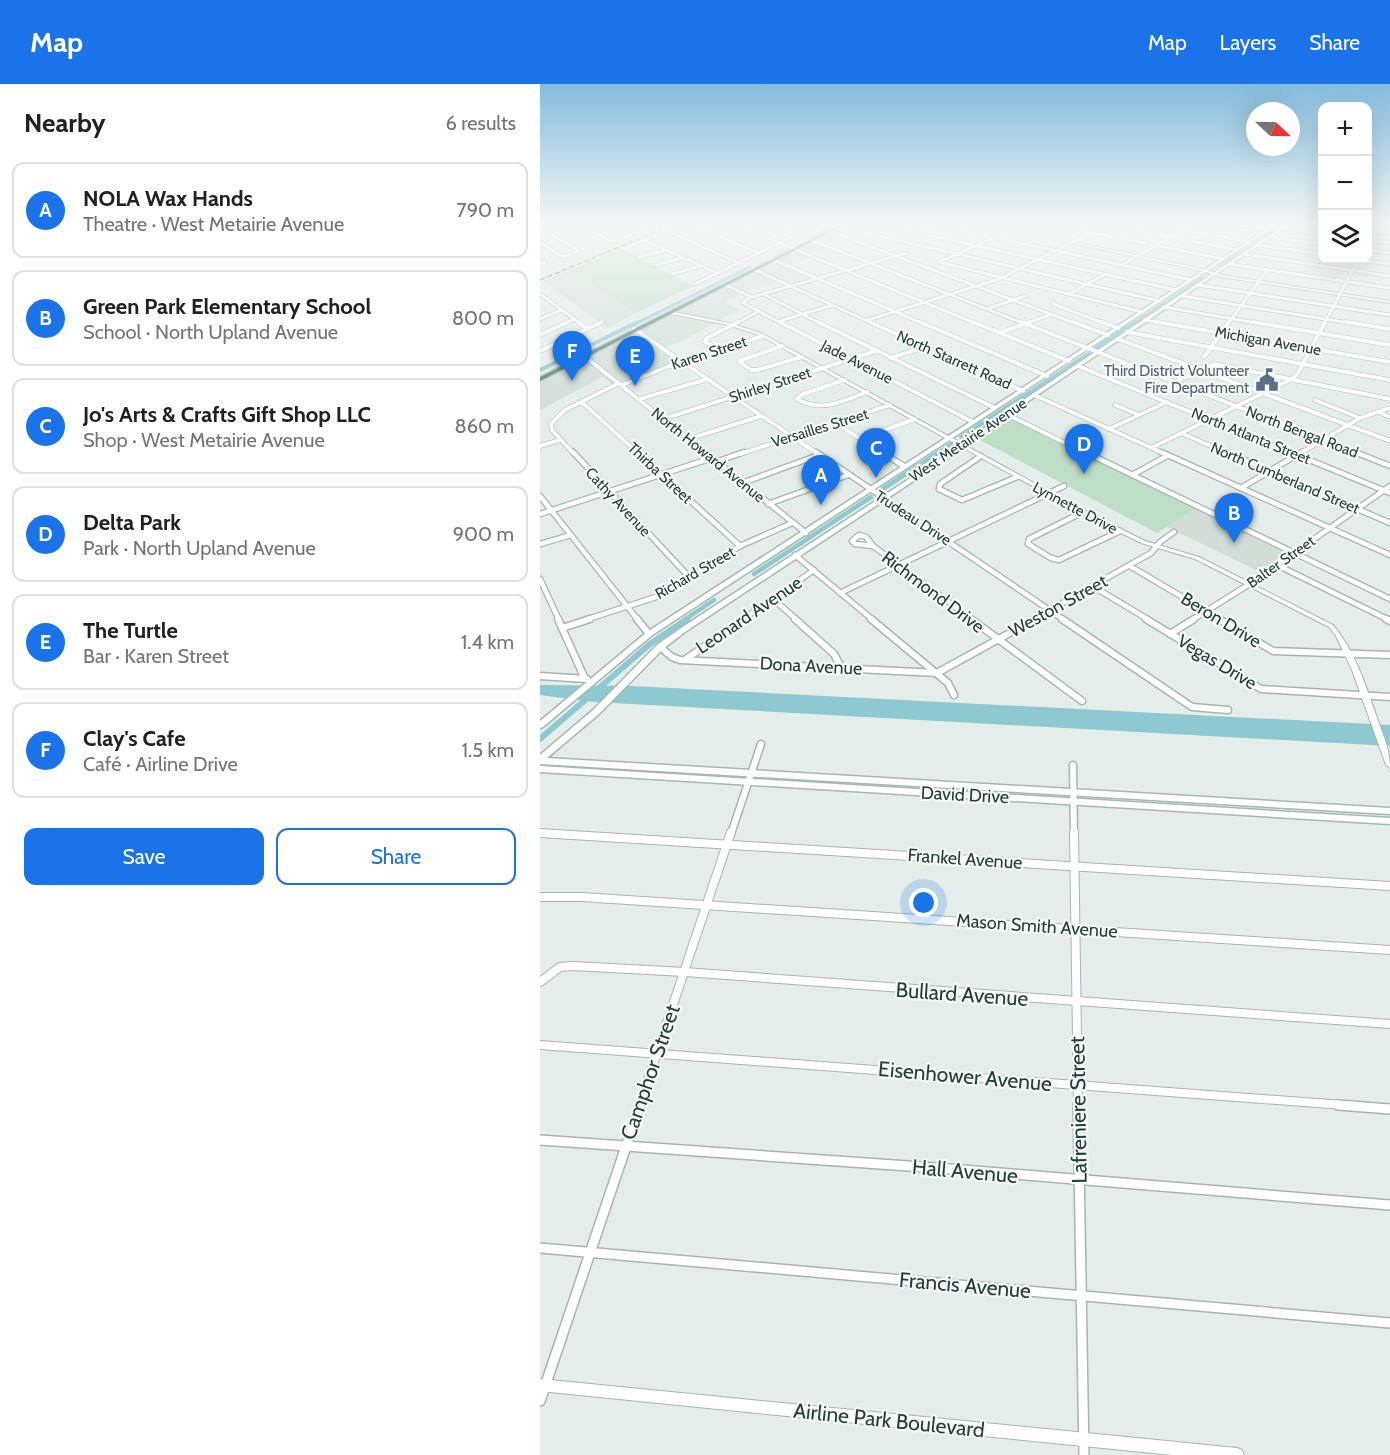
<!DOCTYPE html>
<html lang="en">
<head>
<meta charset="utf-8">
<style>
	body { margin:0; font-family:Cabin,sans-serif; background:#f2f2f2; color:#202124 }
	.controls { position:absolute; right:18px; top:18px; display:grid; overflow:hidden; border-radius:12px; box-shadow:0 6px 24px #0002 }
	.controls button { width:54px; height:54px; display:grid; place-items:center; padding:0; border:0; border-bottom:2px solid #e0e0e0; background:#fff; color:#202124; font:30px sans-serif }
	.compass { position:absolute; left:706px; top:18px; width:54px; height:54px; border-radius:50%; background:#fff; box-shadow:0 6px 24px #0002; rotate:112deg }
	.you { position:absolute; left:384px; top:819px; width:21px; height:21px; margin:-15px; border:4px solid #fff; border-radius:50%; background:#1a73e8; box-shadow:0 0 0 9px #1a73e833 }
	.badge { display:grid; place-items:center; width:39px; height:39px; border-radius:50%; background:#1a73e8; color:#fff; font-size:20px; font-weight:700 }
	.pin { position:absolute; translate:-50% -50px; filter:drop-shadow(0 2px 3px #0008) }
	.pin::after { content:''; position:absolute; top:32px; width:21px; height:18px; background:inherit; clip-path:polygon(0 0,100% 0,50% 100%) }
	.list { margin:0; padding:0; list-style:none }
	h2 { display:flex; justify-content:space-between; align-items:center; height:78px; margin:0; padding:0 24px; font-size:26px }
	h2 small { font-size:20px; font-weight:400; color:#757577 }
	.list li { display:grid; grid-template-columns:39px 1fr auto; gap:18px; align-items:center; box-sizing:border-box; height:96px; margin:0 12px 12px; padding:0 12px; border:2px solid #e0e0e0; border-radius:12px }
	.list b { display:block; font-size:22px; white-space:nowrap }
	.list p { margin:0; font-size:20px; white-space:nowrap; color:#757577 }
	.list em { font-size:20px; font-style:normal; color:#757577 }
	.actions { display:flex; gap:12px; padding:18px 24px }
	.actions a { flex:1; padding:14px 0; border:2px solid #1a73e8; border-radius:12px; text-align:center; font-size:21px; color:#1a73e8 }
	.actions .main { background:#1a73e8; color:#fff }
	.icon { flex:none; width:33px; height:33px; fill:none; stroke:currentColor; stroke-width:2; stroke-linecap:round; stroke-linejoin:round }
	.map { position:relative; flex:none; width:850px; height:1371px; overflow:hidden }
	header { display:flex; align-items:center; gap:36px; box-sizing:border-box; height:84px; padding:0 30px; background:#1a73e8; color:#fff }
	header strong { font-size:28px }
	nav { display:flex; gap:33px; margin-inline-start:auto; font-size:21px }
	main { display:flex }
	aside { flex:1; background:#fff }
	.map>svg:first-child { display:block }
	.built { fill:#d2ddd8 }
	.green { fill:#bedec6 }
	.water { fill:#8ec8d0 }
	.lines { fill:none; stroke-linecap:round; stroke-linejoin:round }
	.canal-far3 { stroke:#8ec8d0; stroke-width:3 }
	.canal-far2 { stroke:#8ec8d0; stroke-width:4 }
	.canal-far1 { stroke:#8ec8d0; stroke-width:4.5 }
	.canal { stroke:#8ec8d0; stroke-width:6 }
	.minor-far5-casing { stroke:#a7b5b0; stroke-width:4.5 }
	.minor-far4-casing { stroke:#a7b5b0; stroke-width:5 }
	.minor-far3-casing { stroke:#a7b5b0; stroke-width:7 }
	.minor-far2-casing { stroke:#a7b5b0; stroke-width:9 }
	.minor-far1-casing { stroke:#a7b5b0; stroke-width:10 }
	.minor-casing { stroke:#a7b5b0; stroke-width:12 }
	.tertiary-casing { stroke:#a7b5b0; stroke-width:2 }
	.secondary-casing { stroke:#a3b9b1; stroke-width:3 }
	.trunk-casing { stroke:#c2c9c7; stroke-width:3 }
	.minor-far5 { stroke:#fff; stroke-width:3 }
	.minor-far4 { stroke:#fff; stroke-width:4 }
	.minor-far3 { stroke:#fff; stroke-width:4.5 }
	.minor-far2 { stroke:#fff; stroke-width:6 }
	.minor-far1 { stroke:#fff; stroke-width:8 }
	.minor { stroke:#fff; stroke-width:9 }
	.tertiary { fill:#fff; fill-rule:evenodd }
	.secondary { fill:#fff; fill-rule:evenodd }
	.trunk { fill:#4d8678; fill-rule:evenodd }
	.rail { stroke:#5f7a72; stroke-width:1.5; stroke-dasharray:5 3; stroke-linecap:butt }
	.labels { text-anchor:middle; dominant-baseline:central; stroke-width:4.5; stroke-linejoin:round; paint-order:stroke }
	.far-street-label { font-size:15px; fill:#243f37; stroke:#f5faf7 }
	.far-service-label { font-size:15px; fill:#4e5e75; stroke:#f5faf7; text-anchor:end }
	.street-label { font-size:18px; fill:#243f37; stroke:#f5faf7 }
	.near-street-label { font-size:21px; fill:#243f37; stroke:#f5faf7 }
</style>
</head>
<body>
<header>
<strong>Map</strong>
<nav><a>Map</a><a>Layers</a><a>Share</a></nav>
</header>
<main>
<aside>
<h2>Nearby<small>6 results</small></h2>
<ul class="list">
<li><span class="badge">A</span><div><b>NOLA Wax Hands</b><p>Theatre · West Metairie Avenue</p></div><em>790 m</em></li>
<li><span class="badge">B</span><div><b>Green Park Elementary School</b><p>School · North Upland Avenue</p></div><em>800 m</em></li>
<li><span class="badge">C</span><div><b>Jo's Arts &amp; Crafts Gift Shop LLC</b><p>Shop · West Metairie Avenue</p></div><em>860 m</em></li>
<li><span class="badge">D</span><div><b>Delta Park</b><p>Park · North Upland Avenue</p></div><em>900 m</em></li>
<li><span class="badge">E</span><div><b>The Turtle</b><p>Bar · Karen Street</p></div><em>1.4 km</em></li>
<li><span class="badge">F</span><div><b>Clay's Cafe</b><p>Café · Airline Drive</p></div><em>1.5 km</em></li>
</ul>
<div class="actions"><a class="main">Save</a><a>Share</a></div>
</aside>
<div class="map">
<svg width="850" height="1371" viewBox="0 0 850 1371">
	<rect width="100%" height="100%" fill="#e4ede9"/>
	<g class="built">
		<polygon points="313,137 361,137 348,142 340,141 288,160 294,163 271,170 274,173 252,181 282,194 249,203 237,197 200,210 184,218 198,226 142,257 125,263 148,278 74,302 63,293 0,326 0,296"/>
		<polygon points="31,186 96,229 68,244 3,197"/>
		<polygon points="657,424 750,469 722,489 627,443"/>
	</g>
	<g class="green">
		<polygon points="81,165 153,202 96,229 31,186"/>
		<polygon points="467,333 657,424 617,449 438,355"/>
	</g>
	<polygon class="water" points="0,601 91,602 850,641 850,662 55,618 0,611"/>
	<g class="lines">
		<g class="canal-far3">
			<polyline points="296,140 301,137"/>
			<polyline points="282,147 291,142"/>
			<polyline points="680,182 743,140"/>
			<polyline points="95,240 210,183"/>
			<polyline points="593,240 662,194"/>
		</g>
		<g class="canal-far2">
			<polyline points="556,264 595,238"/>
			<polyline points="0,286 98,238"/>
			<polyline points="421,353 550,269"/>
			<polyline points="396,370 411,360"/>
		</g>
		<g class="canal-far1">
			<polyline points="338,408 399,368"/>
			<polyline points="214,490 331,413"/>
			<polyline points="144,536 174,516"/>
		</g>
		<polyline class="canal" points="0,655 110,560 147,535"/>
		<g class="minor-far5-casing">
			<g id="minor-far5">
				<polyline points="32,137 73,158 125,137"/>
				<polyline points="68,137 95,149"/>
				<polyline points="185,137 437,240"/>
				<polyline points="224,137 258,150"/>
				<polyline points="264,137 276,141"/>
				<polyline points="324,137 636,206"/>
				<polyline points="378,137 651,196"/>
				<polyline points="495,137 683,175"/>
				<polyline points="547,137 697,166"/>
				<polyline points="600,137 709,158"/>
				<polyline points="653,137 722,150"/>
				<polyline points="682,137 728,146"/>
				<polyline points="732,137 749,140"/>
				<polyline points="759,137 782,140"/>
				<polyline points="830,137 850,140"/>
				<polyline points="147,139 219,169"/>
				<polyline points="297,142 619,217"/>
				<polyline points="0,143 39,167"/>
				<polyline points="743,144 782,150"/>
				<polyline points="828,146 850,149"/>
				<polyline points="127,147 199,179"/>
				<polyline points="289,147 537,240"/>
				<polyline points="378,149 408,137"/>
				<polyline points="730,153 782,160"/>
				<polyline points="104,156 177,189"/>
				<polyline points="271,156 485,240"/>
				<polyline points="828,156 850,159"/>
				<polyline points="828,157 838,137"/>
				<polyline points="0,158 23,173 39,167"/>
				<polyline points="717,161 782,170"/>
				<polyline points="83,165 149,138"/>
				<polyline points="828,166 850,169"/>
				<polyline points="704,170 850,192"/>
				<polyline points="99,173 125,167"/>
				<polyline points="232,175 384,240"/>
				<polyline points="819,176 850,180"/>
				<polyline points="0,178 5,179 0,181"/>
				<polyline points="399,178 602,228"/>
				<polyline points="399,178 491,137"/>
				<polyline points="689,180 850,204"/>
				<polyline points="116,181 143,174"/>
				<polyline points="582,181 657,138"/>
				<polyline points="213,185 334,240"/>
				<polyline points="132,190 161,182"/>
				<polyline points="155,200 276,141"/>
				<polyline points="184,200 211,213"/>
				<polyline points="658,201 850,231"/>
				<polyline points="0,210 41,240"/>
				<polyline points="224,210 281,240"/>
				<polyline points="529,210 564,191"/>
				<polyline points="642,212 816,240"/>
				<polyline points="514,218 513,220 566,240"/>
				<polyline points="624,223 722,240"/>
				<polyline points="450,224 485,212"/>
				<polyline points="0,235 21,226"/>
				<polyline points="328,236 459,195 574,137"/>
				<polyline points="605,236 626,240"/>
				<polyline points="240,237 293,221"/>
				<polyline points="24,240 34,235"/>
				<polyline points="59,240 62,238"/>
				<polyline points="195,240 219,227"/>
				<polyline points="243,240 203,219 209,214 367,169"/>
				<polyline points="485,240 512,230"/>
				<polyline points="688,240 727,186"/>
				<polyline points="784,240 818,176"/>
			</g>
		</g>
		<g class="minor-far4-casing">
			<g id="minor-far4">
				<polyline points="38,238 48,245"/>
				<polyline points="240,238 433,338"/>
				<polyline points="278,238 455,324"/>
				<polyline points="330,238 483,307"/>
				<polyline points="380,238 507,292"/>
				<polyline points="433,238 529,277"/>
				<polyline points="481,238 819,370"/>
				<polyline points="533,238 568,251"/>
				<polyline points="562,238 578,244"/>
				<polyline points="617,238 850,278"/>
				<polyline points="713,238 850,261"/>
				<polyline points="806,238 850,245"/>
				<polyline points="94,245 278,370"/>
				<polyline points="587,248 850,296"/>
				<polyline points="459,249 490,238"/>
				<polyline points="0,251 28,238"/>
				<polyline points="578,255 850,357"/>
				<polyline points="242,262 199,277 211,286 217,286 262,273"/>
				<polyline points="178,265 165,258 167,254 198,238"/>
				<polyline points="0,267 62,238"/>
				<polyline points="43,271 167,370"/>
				<polyline points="664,273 689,238"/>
				<polyline points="350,274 385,263"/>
				<polyline points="538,282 753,370"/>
				<path d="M304,296L261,311L257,315C282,329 303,317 327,308"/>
				<polyline points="82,301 127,283 223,252"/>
				<polyline points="609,310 674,280 850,315"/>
				<polyline points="494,311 625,370"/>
				<polyline points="100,315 168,295"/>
				<polyline points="775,316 820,334"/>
				<polyline points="40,319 44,320 99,370"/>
				<polyline points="575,321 599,331"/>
				<polyline points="838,328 850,333"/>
				<polyline points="466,330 548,370"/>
				<polyline points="123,335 336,267"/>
				<polyline points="297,340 344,370"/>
				<polyline points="569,345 627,318"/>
				<polyline points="641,349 689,370"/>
				<polyline points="149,355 221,332"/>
				<polyline points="321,355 375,335"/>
				<polyline points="0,362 20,356"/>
				<polyline points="611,364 752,295 758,289 785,238"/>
				<polyline points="34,370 12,346 11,340 25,326 79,299"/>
				<polyline points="200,370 350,321"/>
				<polyline points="759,370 820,334 850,324"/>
			</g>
		</g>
		<g class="minor-far3-casing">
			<g id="minor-far3">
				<polyline points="33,368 150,494"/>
				<polyline points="97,368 200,462"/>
				<polyline points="165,368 266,449"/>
				<polyline points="276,368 524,536"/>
				<polyline points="342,368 365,383"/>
				<polyline points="545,368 850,515"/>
				<polyline points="621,368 850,471"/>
				<polyline points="686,368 850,439"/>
				<polyline points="750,368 850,409"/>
				<polyline points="815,368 850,382"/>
				<polyline points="441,372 400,400 399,405 422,416 477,393"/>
				<polyline points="176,378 204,368"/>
				<polyline points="592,391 627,372"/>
				<polyline points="202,399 279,371"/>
				<polyline points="701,404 762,368"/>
				<polyline points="0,412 98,536"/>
				<polyline points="228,420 308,391"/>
				<polyline points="543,428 489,455 488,460 511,474 519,476 580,447"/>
				<polyline points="0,430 172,374"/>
				<polygon points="319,451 326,453 333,462 315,460 312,457"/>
				<polyline points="0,460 31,451"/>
				<polyline points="333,462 433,536"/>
				<polyline points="255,471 333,536"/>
				<polyline points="737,481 849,536"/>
				<polyline points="590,482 681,536"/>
				<polyline points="0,495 19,536"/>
				<polyline points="554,503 609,536"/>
				<polyline points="300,509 524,402"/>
				<polyline points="232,514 257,536"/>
				<polyline points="45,536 116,513 200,462 252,439"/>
				<polyline points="202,536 274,486"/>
				<polyline points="492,536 611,469 620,458 634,448"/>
				<polyline points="652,536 708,501 850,402"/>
			</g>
		</g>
		<g class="minor-far2-casing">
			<g id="minor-far2">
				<polyline points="18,535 45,595"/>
				<polyline points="97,535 109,550"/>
				<polyline points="255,535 294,570 301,583"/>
				<polyline points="331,535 408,599 414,611"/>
				<polyline points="431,535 542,617"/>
				<polyline points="522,535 652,623 688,626"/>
				<polyline points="606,535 721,605 850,613"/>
				<polyline points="679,535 733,567 850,571"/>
				<polyline points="846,535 850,537"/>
				<polyline points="22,544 50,535"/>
				<polyline points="630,550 654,535"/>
				<polyline points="120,563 132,573 140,576 397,589 495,535"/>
				<polyline points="146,575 204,535"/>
				<polyline points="0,592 47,595"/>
				<polyline points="533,681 534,750"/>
				<polyline points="0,749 9,750"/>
				<polyline points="191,750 221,660"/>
			</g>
		</g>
		<g class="minor-far1-casing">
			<g id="minor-far1">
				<polyline points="534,748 538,1022"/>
				<polyline points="0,749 850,802"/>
				<polyline points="0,813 42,813 850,866"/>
				<polyline points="0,898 20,883 33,882 145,888 850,940"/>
				<polyline points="0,961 817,1022"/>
				<polyline points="99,1022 191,748"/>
			</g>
		</g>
		<g class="minor-casing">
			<g id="minor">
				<polyline points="538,1021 544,1371"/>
				<polyline points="798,1021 850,1025"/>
				<polyline points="0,1056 411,1085 850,1121"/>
				<polyline points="0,1164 850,1239"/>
				<polyline points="0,1317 100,1021"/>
			</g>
		</g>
		<g class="tertiary-casing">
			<g id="tertiary">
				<polygon points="429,137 435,137 663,185 682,191 850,217 850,219 681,193 662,187"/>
				<path d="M128,227L189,239L221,249L545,427L605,457L659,473L793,541C815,567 826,602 837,634C843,651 850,665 850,684L846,681L812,586L796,552L789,543L655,475L601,459L541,429L219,251L188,241L127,229Z"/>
				<polygon points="0,1295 697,1364 702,1366 704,1371 632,1371 0,1307"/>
			</g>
		</g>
		<g class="secondary-casing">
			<g id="secondary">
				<polygon points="739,137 743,137 111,552 3,643 0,644 0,637 107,548"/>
				<polygon points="751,137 755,137 468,331 425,363 145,548 123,565 59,630 7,674 850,724 850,730 0,680 0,671 53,626 117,561 141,544 421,361 464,329"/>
				<polygon points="0,682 850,734 850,740 0,688"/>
			</g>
		</g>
		<g class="trunk-casing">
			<polygon id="trunk" points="307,137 312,137 0,297 0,293"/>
		</g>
		<use href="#minor-far5" class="minor-far5"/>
		<use href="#minor-far4" class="minor-far4"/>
		<use href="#minor-far3" class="minor-far3"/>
		<use href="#minor-far2" class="minor-far2"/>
		<use href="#minor-far1" class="minor-far1"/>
		<use href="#minor" class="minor"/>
		<use href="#tertiary" class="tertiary"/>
		<use href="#secondary" class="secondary"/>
		<use href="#trunk" class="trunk"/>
		<polyline class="rail" points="0,196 142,137"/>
	</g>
	<linearGradient id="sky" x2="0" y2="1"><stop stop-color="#84bcde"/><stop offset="0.42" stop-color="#f3f7f5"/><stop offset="1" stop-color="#f3f7f5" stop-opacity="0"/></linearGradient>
	<rect width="850" height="329" fill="url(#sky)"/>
	<defs>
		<g id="civic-bare" transform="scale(1.8)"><path d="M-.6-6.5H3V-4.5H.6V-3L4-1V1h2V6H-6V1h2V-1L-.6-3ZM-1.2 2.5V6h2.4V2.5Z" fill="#5c6f8a" stroke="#f5faf7" stroke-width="2.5" paint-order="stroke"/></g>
	</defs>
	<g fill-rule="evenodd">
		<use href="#civic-bare" x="727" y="296"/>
	</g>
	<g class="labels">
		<g class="far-street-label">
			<text transform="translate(728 257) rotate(10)">Michigan Avenue</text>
			<text transform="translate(169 269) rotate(-18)">Karen Street</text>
			<text transform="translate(414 276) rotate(24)">North Starrett Road</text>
			<text transform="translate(317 278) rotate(27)">Jade Avenue</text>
			<text transform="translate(230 301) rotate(-18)">Shirley Street</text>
			<text transform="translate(280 344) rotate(-17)">Versailles Street</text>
			<text transform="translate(762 348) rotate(21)">North Bengal Road</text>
			<text transform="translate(711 352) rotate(22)">North Atlanta Street</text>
			<text transform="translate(428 356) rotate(-34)">West Metairie Avenue</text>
			<text transform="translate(168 371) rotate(39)">North Howard Avenue</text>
			<text transform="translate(120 389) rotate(43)">Thirba Street</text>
			<text transform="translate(745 394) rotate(23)">North Cumberland Street</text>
			<text transform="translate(78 418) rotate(47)">Cathy Avenue</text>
			<text transform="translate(535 424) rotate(28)">Lynnette Drive</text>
			<text transform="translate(373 434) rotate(33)">Trudeau Drive</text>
			<text transform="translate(741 478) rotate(-35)">Balter Street</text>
			<text transform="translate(155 489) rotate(-30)">Richard Street</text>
		</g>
		<g class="far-service-label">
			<text x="709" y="287">Third District Volunteer<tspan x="709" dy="17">Fire Department</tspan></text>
		</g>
		<g class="street-label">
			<text transform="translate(393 508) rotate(37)">Richmond Drive</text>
			<text transform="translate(518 522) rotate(-29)">Weston Street</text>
			<text transform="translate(209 531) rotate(-34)">Leonard Avenue</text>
			<text transform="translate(681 536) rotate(31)">Beron Drive</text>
			<text transform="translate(677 578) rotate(31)">Vegas Drive</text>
			<text transform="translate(271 582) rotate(3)">Dona Avenue</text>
			<text transform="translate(425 711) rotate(3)">David Drive</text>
			<text transform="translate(425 775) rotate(4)">Frankel Avenue</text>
			<text transform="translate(497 842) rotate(4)">Mason Smith Avenue</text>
		</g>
		<g class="near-street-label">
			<text transform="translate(422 910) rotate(4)">Bullard Avenue</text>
			<text transform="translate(110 988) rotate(-71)">Camphor Street</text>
			<text transform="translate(425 992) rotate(5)">Eisenhower Avenue</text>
			<text transform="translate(538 1026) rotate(-91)">Lafreniere Street</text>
			<text transform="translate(425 1087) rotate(5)">Hall Avenue</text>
			<text transform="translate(425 1201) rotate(5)">Francis Avenue</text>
			<text transform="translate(349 1336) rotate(6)">Airline Park Boulevard</text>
		</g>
	</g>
</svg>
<div class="controls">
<button>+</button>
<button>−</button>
<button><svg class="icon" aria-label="layers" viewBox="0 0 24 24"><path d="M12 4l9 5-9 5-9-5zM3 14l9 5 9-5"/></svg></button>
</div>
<svg class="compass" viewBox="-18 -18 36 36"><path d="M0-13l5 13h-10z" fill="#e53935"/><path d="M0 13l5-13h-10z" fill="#757577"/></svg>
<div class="you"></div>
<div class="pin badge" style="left:281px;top:421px">A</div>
<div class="pin badge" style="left:694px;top:459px">B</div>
<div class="pin badge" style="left:336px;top:394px">C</div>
<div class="pin badge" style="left:544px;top:390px">D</div>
<div class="pin badge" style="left:95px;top:302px">E</div>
<div class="pin badge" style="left:32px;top:297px">F</div>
</div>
</main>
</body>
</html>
